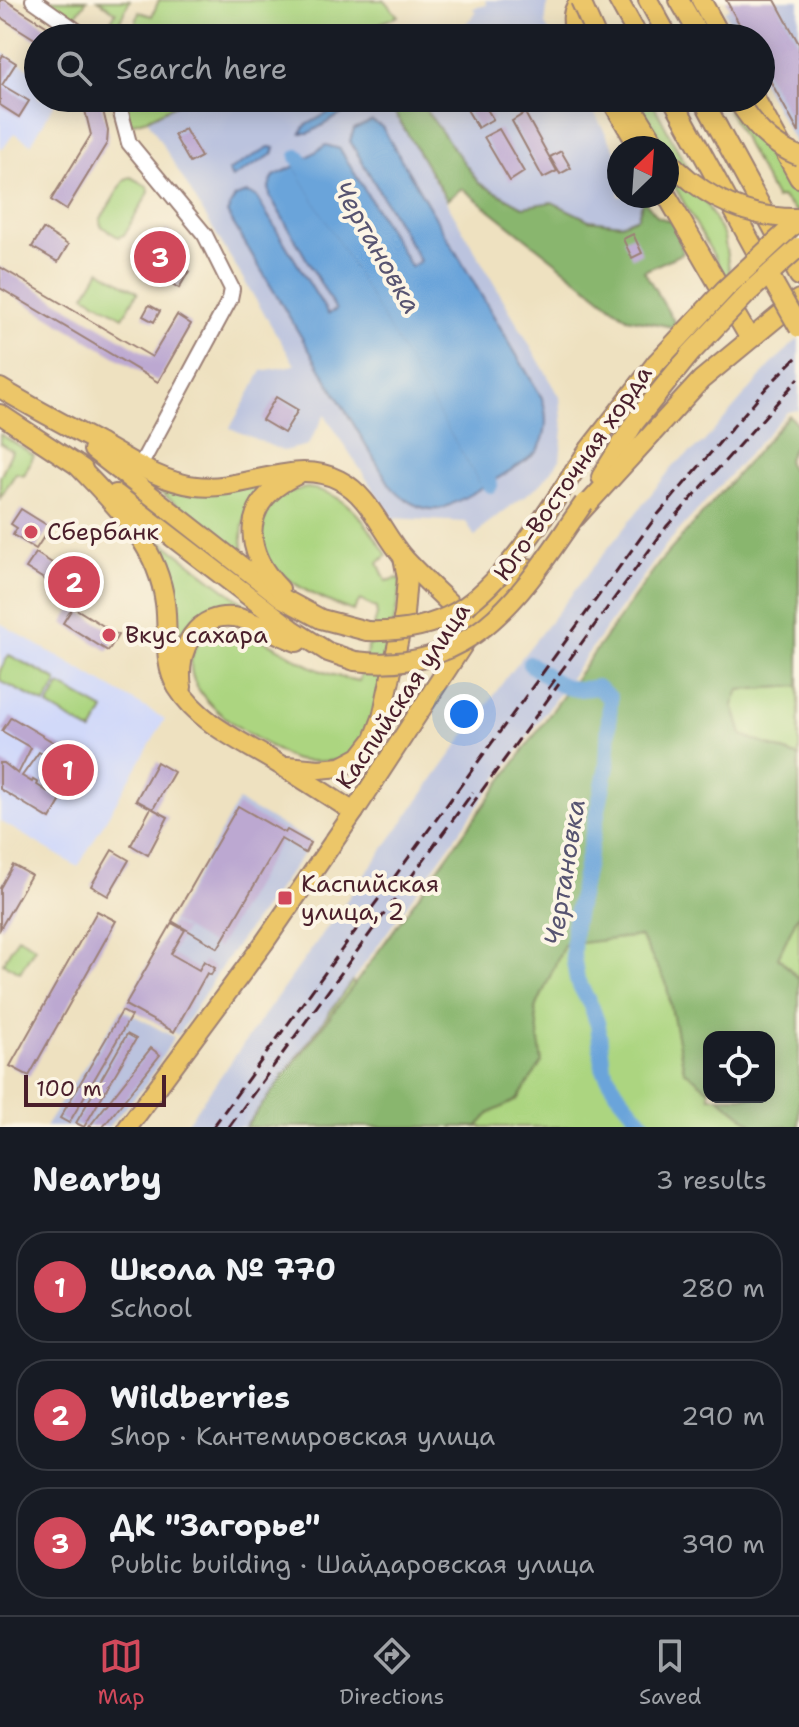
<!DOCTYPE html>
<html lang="en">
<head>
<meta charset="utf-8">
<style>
	body { margin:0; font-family:"Shantell Sans",sans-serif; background:#20242c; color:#f1f3f6 }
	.controls { position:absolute; right:24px; bottom:24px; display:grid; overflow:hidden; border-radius:16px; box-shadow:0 4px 20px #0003 }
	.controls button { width:72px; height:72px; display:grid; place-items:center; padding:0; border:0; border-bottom:2px solid #363941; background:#171b24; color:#f1f3f6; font:40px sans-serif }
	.compass { position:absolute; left:607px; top:136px; width:72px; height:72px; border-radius:50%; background:#171b24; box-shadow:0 4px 20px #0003; rotate:25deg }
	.scale { position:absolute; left:24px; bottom:20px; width:142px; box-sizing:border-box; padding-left:8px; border:4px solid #4a1f2b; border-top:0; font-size:22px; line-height:28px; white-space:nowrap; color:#4a1f2b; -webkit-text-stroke:6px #fcf5e5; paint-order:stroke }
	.you { position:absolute; left:464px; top:714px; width:28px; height:28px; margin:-20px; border:6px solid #fff; border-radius:50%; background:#1a73e8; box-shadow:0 0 0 12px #1a73e833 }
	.badge { display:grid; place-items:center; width:52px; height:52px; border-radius:50%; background:#d1495b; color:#fff; font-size:26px; font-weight:700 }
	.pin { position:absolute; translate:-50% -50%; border:4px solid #fff; box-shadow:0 2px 8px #0006 }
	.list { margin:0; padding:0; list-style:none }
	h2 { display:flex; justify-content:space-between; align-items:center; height:104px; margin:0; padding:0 32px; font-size:34px }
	h2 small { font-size:26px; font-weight:400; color:#9ea1a6 }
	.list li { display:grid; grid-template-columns:52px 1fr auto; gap:24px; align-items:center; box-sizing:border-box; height:112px; margin:0 16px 16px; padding:0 16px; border:2px solid #363941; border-radius:32px }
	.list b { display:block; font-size:30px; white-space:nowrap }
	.list p { margin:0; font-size:26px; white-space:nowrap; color:#9ea1a6 }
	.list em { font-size:26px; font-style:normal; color:#9ea1a6 }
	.icon { flex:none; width:44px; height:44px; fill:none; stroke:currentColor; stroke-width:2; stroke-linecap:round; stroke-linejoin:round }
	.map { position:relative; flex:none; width:799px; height:1127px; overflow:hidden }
	.search { position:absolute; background:#171b24; box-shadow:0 4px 20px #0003; left:24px; right:24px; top:24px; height:88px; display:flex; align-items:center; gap:20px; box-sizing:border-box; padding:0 28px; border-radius:44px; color:#9ea1a6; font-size:30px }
	.sheet { height:488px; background:#171b24 }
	nav { display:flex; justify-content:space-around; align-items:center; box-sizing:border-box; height:112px; border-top:2px solid #363941; background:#171b24; font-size:22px; color:#9ea1a6 }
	nav a { display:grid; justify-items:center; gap:4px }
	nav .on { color:#d1495b }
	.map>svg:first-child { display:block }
	.built { fill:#d1d9f9 }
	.industrial { fill:#bbc3de }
	.green { fill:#acd580; stroke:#7b7a56; stroke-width:2 }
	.forest { fill:#89b66e; stroke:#6a6a4c; stroke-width:2 }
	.water { fill:#6aa4da; stroke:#5a6282; stroke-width:2 }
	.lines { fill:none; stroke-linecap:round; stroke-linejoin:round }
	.river { stroke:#6aa4da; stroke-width:16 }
	.building { fill:#bca8d1 }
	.minor-casing { stroke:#9c8076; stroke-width:18 }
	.major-casing { stroke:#9c8076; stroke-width:22 }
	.minor { stroke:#fff; stroke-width:14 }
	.major { stroke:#ecc669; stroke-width:18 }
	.rail { stroke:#4a1f2b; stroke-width:3; stroke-dasharray:12 6; stroke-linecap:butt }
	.major-bridge-casing { stroke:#9c8076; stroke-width:22; stroke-linecap:butt }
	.major-bridge { stroke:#ecc669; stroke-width:18 }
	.poi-dot { fill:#d1495b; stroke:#fcf5e5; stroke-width:3 }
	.labels { text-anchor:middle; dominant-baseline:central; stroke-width:8; stroke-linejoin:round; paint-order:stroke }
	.street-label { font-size:24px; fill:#4a1f2b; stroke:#fcf5e5 }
	.poi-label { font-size:24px; fill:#4a1f2b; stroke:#fcf5e5; text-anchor:start }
	.water-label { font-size:26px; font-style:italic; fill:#575471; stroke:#fcf5e5 }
</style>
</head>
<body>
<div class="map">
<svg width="799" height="1127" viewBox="0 0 799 1127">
	<rect width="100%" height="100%" fill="#fcf5e5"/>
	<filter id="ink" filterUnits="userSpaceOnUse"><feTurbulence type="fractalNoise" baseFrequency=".0125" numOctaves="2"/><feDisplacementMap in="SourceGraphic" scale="16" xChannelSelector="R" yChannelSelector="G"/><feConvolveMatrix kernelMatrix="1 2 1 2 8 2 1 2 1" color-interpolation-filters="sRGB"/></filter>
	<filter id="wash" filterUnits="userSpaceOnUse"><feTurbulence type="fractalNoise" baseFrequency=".006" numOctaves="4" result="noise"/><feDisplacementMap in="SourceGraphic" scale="32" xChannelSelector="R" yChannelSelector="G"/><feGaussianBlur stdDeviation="1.8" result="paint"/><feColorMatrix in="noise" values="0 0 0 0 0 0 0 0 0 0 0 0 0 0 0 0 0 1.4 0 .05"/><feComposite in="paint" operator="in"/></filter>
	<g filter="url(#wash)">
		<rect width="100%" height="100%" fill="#eee1c0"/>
		<g class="built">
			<polygon points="0,51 38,74 38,98 53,98 54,105 31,144 14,133 3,149 0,147"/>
			<polygon points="0,623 165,719 78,867 0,821"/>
		</g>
		<g class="industrial">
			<polygon points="485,0 548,0 545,25 553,38 451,38 476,13 473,8 487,5"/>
			<polygon points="726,0 799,0 799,151 761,80 761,38 739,38 724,11 730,8"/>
			<polygon points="189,98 386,98 560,397 563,429 560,460 542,483 484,526 475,537 466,522 392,518 325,415 308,445 283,451 230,428 262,371 295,365 147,119"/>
			<polygon points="417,98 586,98 619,157 619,196 641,196 643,199 638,217 621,224 589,220 552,203 523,207 479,183"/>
			<polygon points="799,338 799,410 787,412 666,545 247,1127 184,1127 511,671 674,465 704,442 771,365"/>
			<polygon points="238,801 312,842 226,960 178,1035 125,1005"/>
			<polygon points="122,1009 174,1037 147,1083 108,1127 45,1127"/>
		</g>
		<g class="green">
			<polygon points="42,0 87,0 73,19"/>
			<polygon points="98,0 130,0 115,31 124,38 104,38 102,35 116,12"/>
			<polygon points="159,0 384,0 398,16 345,37 137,38 135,26 139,12 152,16"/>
			<polygon points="123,98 189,98 147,119 130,124"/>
			<polygon points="625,98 650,98 724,237 732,288 667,173 667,148 653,148"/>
			<polygon points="721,98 744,98 799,198 799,214 781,197 776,199"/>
			<polygon points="131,177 148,187 149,192 124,235 118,237 101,226 100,220 125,179"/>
			<polygon points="100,270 138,292 123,317 85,295"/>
			<polygon points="0,434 34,455 24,475 16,473 0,498 0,477 12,451 0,443"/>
			<path d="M131,469L152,479L268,484C246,501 236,532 246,559Z"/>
			<path d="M307,488C347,492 367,524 387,555L378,563L386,581L399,578L401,585L374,728L346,761C330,760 311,763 296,760C287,758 277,750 269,746C239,729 174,691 195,648C199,640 207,629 217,629C250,627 278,649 306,664C323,673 340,678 359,681L377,615L376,608L360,600L353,611C318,599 236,564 266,513C275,497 290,490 307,488Z"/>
			<path d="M145,529L251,609V611C214,603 193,608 175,643Z"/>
			<polygon points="9,655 55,679 57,684 45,704 0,681 0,670"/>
			<polygon points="60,685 104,710 92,732 48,706"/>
			<polygon points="799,686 799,757 742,735 733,705 738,690"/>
			<polygon points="799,913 799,979 778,957"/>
			<polygon points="640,936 666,982 684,1070 709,1090 709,1097 718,1097 756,1127 247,1127 352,981 354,985 542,1062 535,1010 564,944"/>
			<polygon points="18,937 35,947 20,972 3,963"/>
		</g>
		<g class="forest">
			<polygon points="386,98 417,98 479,183 523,207 552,202 589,220 621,224 638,217 643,199 658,217 674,222 683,253 644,271 678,328 627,318 462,188 447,200"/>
			<polygon points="789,415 799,426 799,437 787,461 799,482 799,686 739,690 733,705 742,735 799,757 799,913 778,957 799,979 799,1127 756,1127 718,1097 769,1097 769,1037 709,1037 709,1090 684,1070 666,982 640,936 564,945 535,1010 542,1062 517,1100 490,1113 477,1127 245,1127 354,985 659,563"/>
		</g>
		<g class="water">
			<polygon points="347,102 351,109 309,133 301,133 305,126"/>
			<path d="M372,121L382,127L542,398C548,415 548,437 536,452C527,462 452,507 439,509C420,511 401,499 390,485L227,213L235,197L247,193L256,196L328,314L336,310L270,196L269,187L274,176L295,166L480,482L490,476L306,158L326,145L340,149L411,267L420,261L350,141L354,129Z"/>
			<polygon points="269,147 275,148 273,154 232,178 228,171"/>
		</g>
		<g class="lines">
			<g class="river">
				<polyline points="298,157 490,485"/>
				<path d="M530,664C555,682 564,694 597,687L610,698L607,766L574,925L573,955L577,980L592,1008L598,1025L603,1068L616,1091L646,1127"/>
			</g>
		</g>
		<g id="blocks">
			<g class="building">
				<polygon points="0,0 5,0 65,38 38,38 38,41 0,17"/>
				<polygon points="726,0 775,0 799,44 799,133 761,64 761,38 747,38"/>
				<polygon points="3,55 16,63 2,85 29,101 19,117 0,105 0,60"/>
				<polygon points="82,98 100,98 108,131 107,143 66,210 51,200 91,135"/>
				<polygon points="460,98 480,98 493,119 478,128"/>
				<polygon points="525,113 557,171 543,178 512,121"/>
				<polygon points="185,129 201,157 190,163 174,135"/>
				<polygon points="499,129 524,172 510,181 484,137"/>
				<polygon points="561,151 571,168 560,174 550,157"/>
				<polygon points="43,229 68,245 58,262 32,247"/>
				<polygon points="166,230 183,241 172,261 189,271 179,288 161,277 166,269 140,253 147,241 156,246"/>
				<polygon points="633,234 642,253 632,258 623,239"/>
				<polygon points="0,267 152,357 177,315 191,324 158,382 0,288"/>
				<polygon points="149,305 160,311 154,322 143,316"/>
				<polygon points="276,397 298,410 284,433 262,420"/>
				<polygon points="21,509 50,527 36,549 13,535 17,528 11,524"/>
				<polygon points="36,553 81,581 71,596 26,568"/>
				<polygon points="73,607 118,635 108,651 63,623"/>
				<polygon points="11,717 75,755 67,769 39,752 22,776 32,782 33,780 38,783 37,785 61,800 50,819 0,789 0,763 4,763 18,774 31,748 2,731"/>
				<polygon points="157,762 174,772 153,809 168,817 148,855 131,845 151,808 136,800"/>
				<polygon points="238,806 285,833 287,830 310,843 305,853 281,839 218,948 172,921"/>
				<polygon points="112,850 129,860 108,896 91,886"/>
				<polygon points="13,865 31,875 0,929 0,888"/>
				<polygon points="97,911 116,921 29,1076 10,1066"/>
				<polygon points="172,923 185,930 171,954 199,970 204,961 215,968 211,975 207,973 174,1032 125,1005"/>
				<polygon points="122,1011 131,1016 69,1123 60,1118"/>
				<polygon points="127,1034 136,1039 84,1127 76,1123"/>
				<polygon points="151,1048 160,1055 103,1127 89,1127"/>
			</g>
		</g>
	</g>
	<g filter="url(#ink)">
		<use href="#blocks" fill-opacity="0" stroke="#9c8076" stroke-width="2"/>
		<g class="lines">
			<g class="minor-casing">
				<g id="minor">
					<polyline points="33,0 87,38"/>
					<polyline points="117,98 129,143 205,235 232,289 230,299 140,466"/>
				</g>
			</g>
			<g class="major-casing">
				<g id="major">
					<polyline points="618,0 639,38"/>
					<polyline points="648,0 669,38"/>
					<polyline points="679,0 701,38"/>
					<polyline points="701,0 722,38"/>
					<path d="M576,38C572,24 569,9 583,0"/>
					<polyline points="610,98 639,148"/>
					<polyline points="627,98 658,148"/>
					<polyline points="672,98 765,268"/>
					<polyline points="702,98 799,276"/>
					<polyline points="755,98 799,178"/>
					<polyline points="667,196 750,339"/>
					<path d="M0,388C33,408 67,426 101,444C131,461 161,482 196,486C244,492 294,457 339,480C371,496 382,534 405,559C427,583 452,604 474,628"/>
					<polyline points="0,414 83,469"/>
					<polyline points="590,448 656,363"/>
					<polyline points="93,450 282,598 321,619 367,631"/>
					<path d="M75,463C114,504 158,544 165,603C169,631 162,662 177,687C200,724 241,741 277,763C303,779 329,796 354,812"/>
					<polyline points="601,477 635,422 690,354"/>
					<polyline points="116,494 292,629 328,652 355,661"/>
					<polyline points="576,517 701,380 799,299"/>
					<path d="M280,589C240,548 242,500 297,475"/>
					<path d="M182,687C176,651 196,609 239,618C259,623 277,635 297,642"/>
					<polyline points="287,766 319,769 341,767 360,757 374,739 382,718 404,614 407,578 403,557"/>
					<polyline points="128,1127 264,943 354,812 474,628 529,568"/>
				</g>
			</g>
			<use href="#minor" class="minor"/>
			<use href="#major" class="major"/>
			<g class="rail">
				<polyline points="548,689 667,526 799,378"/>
				<polyline points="470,807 559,684"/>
				<polyline points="213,1127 655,518 767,387 799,355"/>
				<polyline points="229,1127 473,792"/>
			</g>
			<g class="major-bridge-casing">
				<g id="major-bridge">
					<polyline points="580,0 597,38"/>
					<path d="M736,98C752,124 770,145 799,156"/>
					<path d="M667,159C703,197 746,219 799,218"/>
					<polyline points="772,280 799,328"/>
					<polyline points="690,354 748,293 799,247"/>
					<polyline points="656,363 725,289 799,220"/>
					<path d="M367,631C398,632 428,628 456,612C508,582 556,497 590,448"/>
					<path d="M355,661C476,676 524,590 584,503"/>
				</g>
			</g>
			<use href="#major-bridge" class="major-bridge"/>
		</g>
	</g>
	<g class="poi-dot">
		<circle cx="31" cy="532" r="8"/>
		<circle cx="109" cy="635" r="8"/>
		<rect x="277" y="890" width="16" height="16" rx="4"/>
	</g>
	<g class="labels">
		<g class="street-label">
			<text transform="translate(573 473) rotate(-55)">Юго-Восточная хорда</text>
			<text transform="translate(403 696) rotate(-56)">Каспийская улица</text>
		</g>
		<g class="poi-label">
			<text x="47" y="532">Сбербанк</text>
			<text x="125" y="635">Вкус сахара</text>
			<text x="301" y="884">Каспийская<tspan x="301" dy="28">улица, 2</tspan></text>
		</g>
		<g class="water-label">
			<text transform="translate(378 247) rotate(60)">Чертановка</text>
			<text transform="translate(564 872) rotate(-81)">Чертановка</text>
		</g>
	</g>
</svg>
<div class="controls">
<button><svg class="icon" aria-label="locate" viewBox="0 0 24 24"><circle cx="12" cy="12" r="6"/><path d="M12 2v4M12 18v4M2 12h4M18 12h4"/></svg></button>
</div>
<svg class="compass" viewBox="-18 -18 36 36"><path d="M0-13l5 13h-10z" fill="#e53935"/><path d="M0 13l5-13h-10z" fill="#9ea1a6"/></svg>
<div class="scale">100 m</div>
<div class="you"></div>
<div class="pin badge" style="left:68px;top:770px">1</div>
<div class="pin badge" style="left:74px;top:582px">2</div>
<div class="pin badge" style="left:160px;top:257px">3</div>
<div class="search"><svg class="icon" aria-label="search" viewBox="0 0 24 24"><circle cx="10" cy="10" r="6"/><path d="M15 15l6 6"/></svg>Search here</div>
</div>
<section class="sheet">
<h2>Nearby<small>3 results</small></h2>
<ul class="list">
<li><span class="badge">1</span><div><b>Школа № 770</b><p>School</p></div><em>280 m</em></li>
<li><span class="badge">2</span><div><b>Wildberries</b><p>Shop · Кантемировская улица</p></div><em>290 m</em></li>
<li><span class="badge">3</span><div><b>ДК &quot;Загорье&quot;</b><p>Public building · Шайдаровская улица</p></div><em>390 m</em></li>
</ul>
</section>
<nav>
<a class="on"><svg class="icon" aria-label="map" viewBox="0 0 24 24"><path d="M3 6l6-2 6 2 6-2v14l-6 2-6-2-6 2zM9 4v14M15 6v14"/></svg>Map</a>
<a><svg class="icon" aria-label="directions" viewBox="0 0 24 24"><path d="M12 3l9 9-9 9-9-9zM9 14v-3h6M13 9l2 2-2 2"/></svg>Directions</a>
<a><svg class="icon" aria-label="saved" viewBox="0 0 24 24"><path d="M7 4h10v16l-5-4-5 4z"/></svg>Saved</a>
</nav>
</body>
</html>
